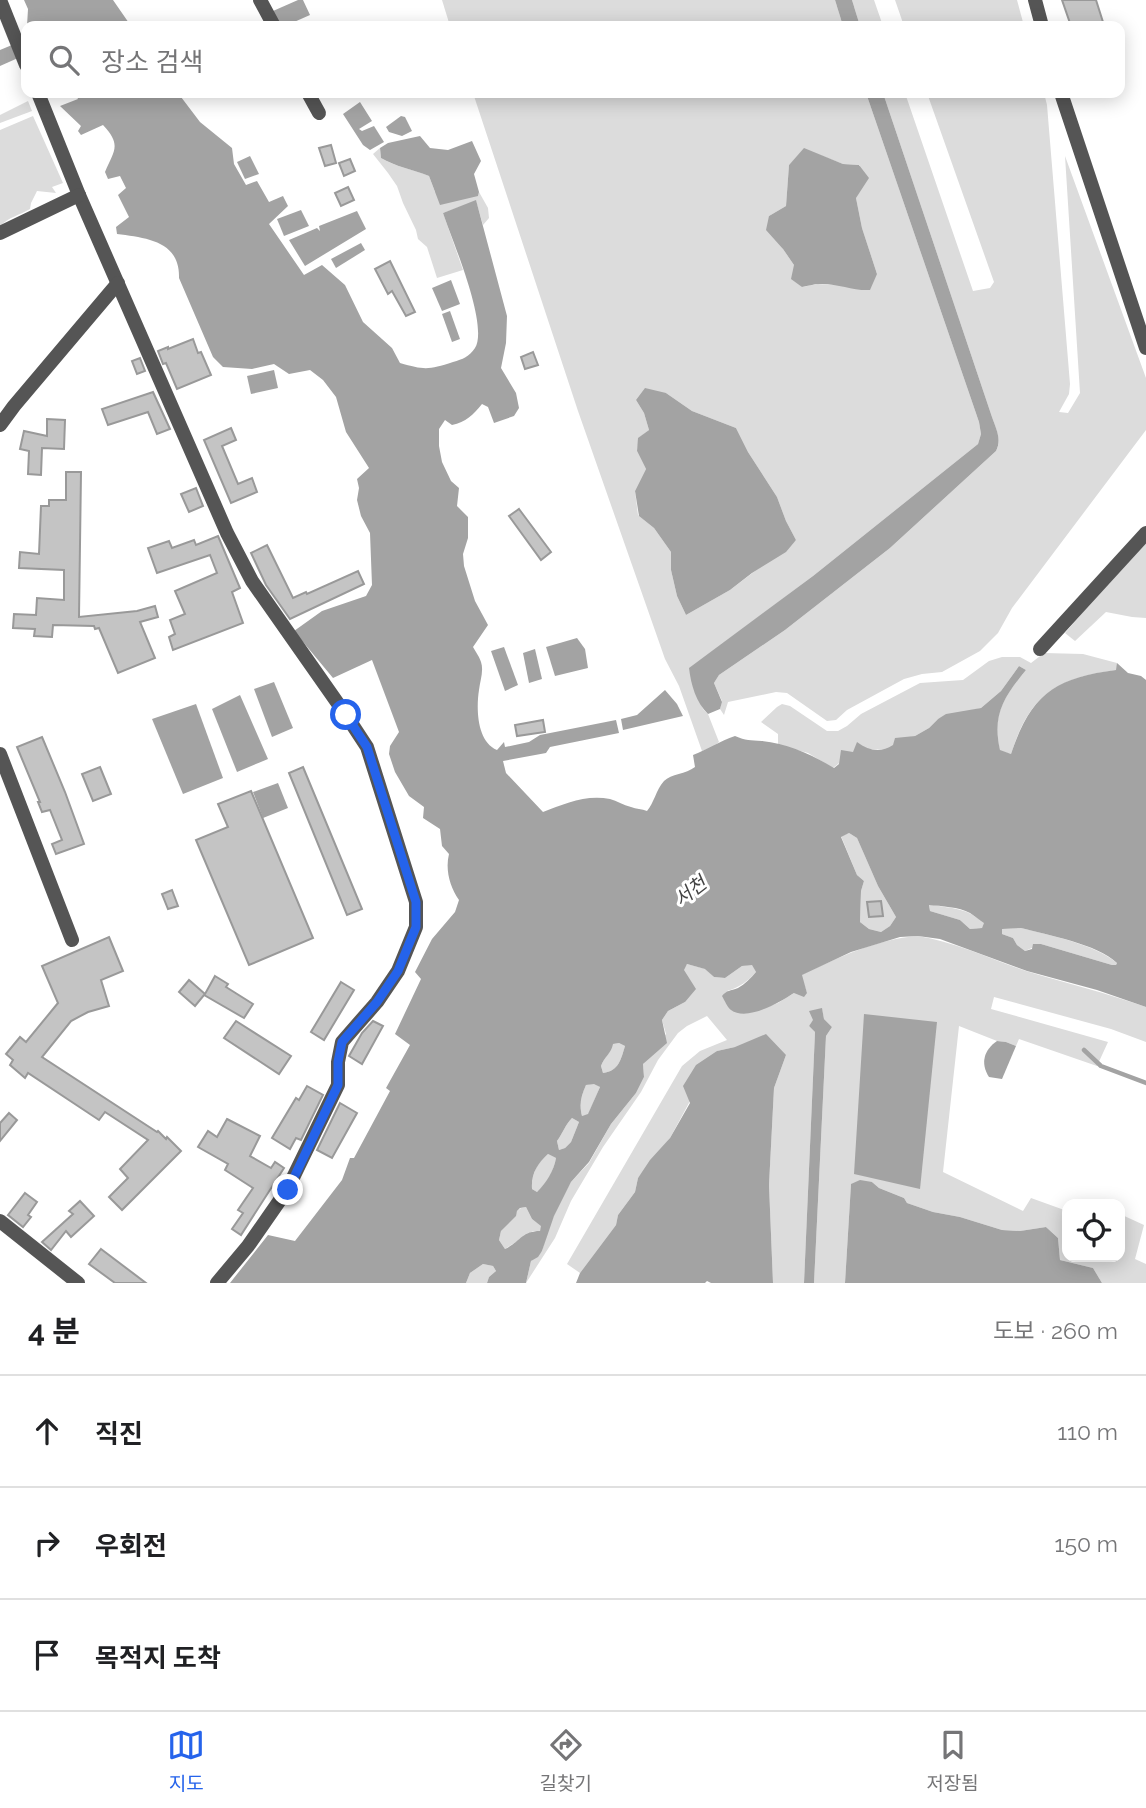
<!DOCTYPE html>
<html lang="ko">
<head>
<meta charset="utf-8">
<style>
	body { margin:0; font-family:Raleway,"Noto Sans KR",sans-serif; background:#f6f6f6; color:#202124 }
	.controls { position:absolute; right:21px; bottom:21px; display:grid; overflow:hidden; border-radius:14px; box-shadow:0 4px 18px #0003 }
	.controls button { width:63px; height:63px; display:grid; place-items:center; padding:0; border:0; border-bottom:2px solid #e0e0e0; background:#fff; color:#202124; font:35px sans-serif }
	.stop { position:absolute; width:21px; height:21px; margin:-16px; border:5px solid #2563eb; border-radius:50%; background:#fff }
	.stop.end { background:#2563eb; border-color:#fff; box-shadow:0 2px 7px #0008 }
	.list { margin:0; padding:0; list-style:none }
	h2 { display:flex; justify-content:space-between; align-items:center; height:91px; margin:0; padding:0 28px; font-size:30px }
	h2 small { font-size:23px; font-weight:400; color:#757577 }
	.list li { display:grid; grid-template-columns:46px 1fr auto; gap:21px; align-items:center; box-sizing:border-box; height:112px; padding:0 28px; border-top:2px solid #e0e0e0 }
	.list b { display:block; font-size:26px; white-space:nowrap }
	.list em { font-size:23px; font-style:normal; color:#757577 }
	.icon { flex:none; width:38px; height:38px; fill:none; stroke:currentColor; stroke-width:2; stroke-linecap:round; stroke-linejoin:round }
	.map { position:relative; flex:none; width:1146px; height:1283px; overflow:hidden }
	.search { position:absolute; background:#fff; box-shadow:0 4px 18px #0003; left:21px; right:21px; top:21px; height:77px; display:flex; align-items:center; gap:18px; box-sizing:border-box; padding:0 24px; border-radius:14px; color:#757577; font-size:26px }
	.sheet { height:427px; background:#fff }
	nav { display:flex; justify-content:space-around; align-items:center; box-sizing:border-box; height:98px; border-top:2px solid #e0e0e0; background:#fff; font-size:19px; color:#757577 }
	nav a { display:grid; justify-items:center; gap:4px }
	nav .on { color:#2563eb }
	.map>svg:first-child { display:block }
	.green { fill:#dcdcdc; fill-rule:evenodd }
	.water { fill:#a3a3a3; fill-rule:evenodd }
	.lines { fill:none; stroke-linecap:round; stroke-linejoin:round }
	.stream { stroke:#a3a3a3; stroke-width:4.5 }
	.building { fill:#c4c4c4; stroke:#999; stroke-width:2 }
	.minor { stroke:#555; stroke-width:14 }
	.route { stroke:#2563eb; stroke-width:9 }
	.labels { text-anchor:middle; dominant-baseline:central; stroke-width:6; stroke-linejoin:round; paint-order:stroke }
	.water-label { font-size:19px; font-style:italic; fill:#444; stroke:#fff }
</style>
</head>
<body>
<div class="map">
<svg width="1146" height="1283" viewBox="0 0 1146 1283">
	<rect width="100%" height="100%" fill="#fff"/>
	<g class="green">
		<polygon points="442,0 835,0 843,26 450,26"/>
		<polygon points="852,0 874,0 883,26 860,26"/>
		<polygon points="895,0 1017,0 1024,26 904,26"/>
		<path d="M473,93H866L979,422L981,434L978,444L813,576L690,668L703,709L708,714L719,742L713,747L702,751L679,686L665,659L578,411ZM804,149L843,164L860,165L856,198L862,228L877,274L836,285L818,284L802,287L794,265L783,249L769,216L786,206L789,165ZM666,393L692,411L736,428L748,452L777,497L786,521L796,540L730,590L686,615L677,596L671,570V552L654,528L638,515L635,491L646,469L637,451L639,438L649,430L644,413L636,400Z"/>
		<path d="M883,93H905L973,291L990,288L994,282L927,93H1044L1047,105L1070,384L1069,394L1059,412L1068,413L1080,393L1065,156L1146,378V430L1012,608L998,633L980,651L942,672L922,674L904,679L847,710L836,720L827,721L787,693L776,692L728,702L724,715L720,709L722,701L714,683L719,675L785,630L890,548L996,451C1002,440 996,429 992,417Z"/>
		<polygon points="28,101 32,111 0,123 0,115"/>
		<path d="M33,116L63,183L52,187L56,193L37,191L31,203L30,209C18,216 11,216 0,226V130Z"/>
		<path d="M380,148L381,158C393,166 415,170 429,176L435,192L478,196L479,192L488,208L489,218L483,225L476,201L443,213L463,270L437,278L427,247L418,239L416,230L403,203L397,186L388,173L373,154Z"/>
		<polygon points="1146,539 1146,618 1132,617 1106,612 1075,641 1065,633"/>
		<path d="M1044,653L1083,654L1117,663V670C1056,678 1030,694 1011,754L1000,751C992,713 1003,698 1026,670L1019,666L1001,691L981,708L938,719L929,728L915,736L906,738L887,750L867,749L853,752L833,768L808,753L778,745V734L761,722L777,707L782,704L790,706L827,731H838L847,726L861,714L920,683L963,680L989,661L1002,657H1020L1031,663Z"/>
		<polygon points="849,833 857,838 878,886 896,917 890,926 881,932 869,929 860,922 861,891 864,881 857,875 841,836"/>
		<path d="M929,904C940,907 953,907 964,911C972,913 977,919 985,922L982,928L970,929L960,920L930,911Z"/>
		<path d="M1021,928C1049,935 1094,944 1117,963L1116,965H1112L1041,944L1025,951L1017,945L1013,938L1002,934V929Z"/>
		<path d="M918,936C955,942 990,959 1026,971C1066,983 1106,993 1146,1007V1042L1111,1029L994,997L991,1009L1108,1042L1097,1066L1019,1039L1016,1046L1006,1042L997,1041L959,1026L943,1172L1023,1211L1031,1198L1067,1211V1257H1120V1214L1144,1225L1135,1259L1146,1264V1283H1102L1093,1268L1060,1260L1058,1238L1046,1227L1020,1231L1002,1230L960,1217L933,1212L907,1203L904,1198L879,1188L872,1182L851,1184L845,1283H814L826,1036L832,1027L824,1019L822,1009L809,1026L815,1032L804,1283H773L769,1185L774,1088L786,1055L735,1047L717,1051L670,1138L638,1178L635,1192L618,1215L616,1225L580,1273L567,1264L682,1066L700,1051L727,1040L707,1016L687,1026L678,1033L658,1060L641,1092L603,1147L571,1201L555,1238L526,1283L531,1261L542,1251L549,1227L559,1204L571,1182L589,1163L611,1124L636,1093L644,1077L643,1064L666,1034L662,1020L668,1011L685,1002L684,969L687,964L706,969L714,977L725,978L742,966L752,964L756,972C747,982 740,987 727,991L765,1008L778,1003L794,993H807L801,975C838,958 876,939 918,936Z"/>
		<path d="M619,1043L625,1046C621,1059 619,1071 603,1073L601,1066C604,1057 611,1054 612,1044Z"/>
		<path d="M594,1083L600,1087L588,1115L582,1116C579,1104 581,1096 586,1085Z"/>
		<path d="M572,1118L579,1122L571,1142L565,1148L559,1150L557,1141C563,1133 565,1125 572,1118Z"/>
		<path d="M548,1154L556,1158C554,1171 547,1183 537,1192L532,1189C531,1174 537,1163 548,1154Z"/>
		<polygon points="526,1207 532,1219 542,1226 540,1231 533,1231 505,1249 499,1240 501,1231 515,1216 517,1211 521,1208"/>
		<polygon points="483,1264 493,1266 496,1271 489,1277 487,1283 466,1283 470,1273"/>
	</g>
	<g class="water">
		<polygon points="24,0 113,0 131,26 27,26 28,9"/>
		<polygon points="298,0 303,0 310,15 285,26 280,26 273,11"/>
		<polygon points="835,0 852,0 860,26 843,26"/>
		<polygon points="12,45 18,58 0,66 0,50"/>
		<path d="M75,93H178L200,122L232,148L234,164L246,185L257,181L269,202L283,196L288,206L269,224L304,275L322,265L345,285L363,322L392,348L400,363C424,370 429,370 453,362C463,359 469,357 475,348C489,325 452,240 443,213L476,200L507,316L506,343L501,368L516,393L519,408L514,416L494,423L488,407L482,404C473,415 466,422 452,425L445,420L439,429V446L442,462L451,481L459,488L457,506L468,517V538L463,554L464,566L475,601L488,625L473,647C476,652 480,658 481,662C484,671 480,681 479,690C476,709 477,742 497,750L504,742L505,747L529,742L540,735L616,720L619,733L550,747L546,753L503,761L506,773L543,812C564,804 586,794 610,799C617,801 623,805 631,807C636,809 642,809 647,811C654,803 656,790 664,781C671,774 686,774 695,767L693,755C708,749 720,741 735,736C746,741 750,740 762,741C788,744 811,754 834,768L839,764L841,750L853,752L857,742C869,751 881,753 893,745L895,738L915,736L929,728L938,719L946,714L981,708L1001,691L1019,666L1026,670C1004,697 992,714 1000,750L1011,754C1031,694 1055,678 1116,670L1117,663L1128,673L1141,676L1146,680V1007L1097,990L1027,971L940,939L918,936L900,937L851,952L802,975L807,993L804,997L794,993C780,1002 747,1022 731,1010C727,1007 725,1001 722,996C727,990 730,991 738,988C745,984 751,978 756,972L752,965L742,966L725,978L714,977L705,969L687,964L684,970L696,989L685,1002L668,1011L662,1020L667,1043L643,1064L644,1077L636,1093L611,1124L589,1162L571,1182L554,1216L542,1251L538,1257L531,1261L526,1283H487L489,1277L496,1271L493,1266L483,1264L470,1273L466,1283H230L268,1235L295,1241L342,1180L350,1158H354L390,1091L386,1088L410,1045L395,1034L421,979L415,972L432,939L455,912L459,900C450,887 445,870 449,854L442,846L440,829L423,818L424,807L409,796L395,772L389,754L390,746L399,732L372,660L333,678L294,631L322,611L366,596L372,585L370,533L361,516L357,500L359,488L357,479L369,468L346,432L336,397L323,380L310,370L289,374L274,364L252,369L223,367L213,357L179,278C180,241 147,238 117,234L116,227L129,217L118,195L126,188L120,176L108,179L105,172C114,151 122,145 103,125L81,135L78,131L81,126L60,106L78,99ZM849,833L857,838L878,886L896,917L890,926L881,932L869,929L860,922L861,891L864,881L857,875L841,837ZM929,905C941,906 959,907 970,913C975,916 979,920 984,923L982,928L970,929L960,920L930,911ZM1021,928C1048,935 1097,944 1117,963L1116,965H1112L1041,944H1033L1032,949L1025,951L1017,945L1013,938L1002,934V929ZM619,1043L625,1046C621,1059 619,1071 603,1073L601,1066C604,1057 611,1054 613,1044ZM594,1084L600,1087L588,1114L582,1116C579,1104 581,1096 586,1085ZM572,1118L579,1122L571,1142L565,1148L559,1150L557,1141C563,1133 565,1125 572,1118ZM548,1154L556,1158C554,1171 546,1183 537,1192L532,1189C531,1174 537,1164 548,1154ZM526,1207L532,1219L541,1226L540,1231C522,1231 520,1242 505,1249L499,1240L501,1231L516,1216L517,1211L520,1208Z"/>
		<path d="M866,93H883L992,417C996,429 1002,439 996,451L890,548L785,630L719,675L714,683L722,702L720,709L708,714C696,702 691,685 689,668L813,576L978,444L981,434L979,422Z"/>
		<polygon points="360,102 372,121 359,129 362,131 374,126 384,142 370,150 363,145 343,114"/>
		<polygon points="401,116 405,117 412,131 402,136 389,132 386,127"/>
		<path d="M420,136L430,148L448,150L472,141L481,161L474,174L479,192L478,196L440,205L429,176C414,170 394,166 381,158L380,148L388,143Z"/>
		<path d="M804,148L843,164L859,165L869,178L856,198L862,228L877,274L870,290C853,291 837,283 819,284C814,284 808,286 802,287L791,279L794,265L783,249L766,230L769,216L786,206L789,165Z"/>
		<polygon points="250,156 259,174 245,179 237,162"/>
		<polygon points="301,210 309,226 284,236 277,219"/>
		<polygon points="357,211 366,229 305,266 289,240 317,228 320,231 319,226"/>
		<polygon points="361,243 365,250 336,268 331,259"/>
		<polygon points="451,280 460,304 442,311 432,288"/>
		<polygon points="450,311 460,339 452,342 442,314"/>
		<polygon points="274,370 278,388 251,394 247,376"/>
		<polygon points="645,388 666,393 692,411 736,428 748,452 777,497 786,521 796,540 786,552 752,573 730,590 686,615 677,596 671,570 671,552 654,528 639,516 635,491 646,469 637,451 638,438 649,430 644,413 636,400"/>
		<polygon points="577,638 585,649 588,668 555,676 546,647"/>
		<polygon points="504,647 518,685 505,691 491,651"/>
		<polygon points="535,649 542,679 529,683 523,653"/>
		<polygon points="274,682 293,728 272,737 254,689"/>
		<polygon points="665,690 677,704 683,716 623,730 621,719 637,715"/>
		<polygon points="240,695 268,759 237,772 212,709"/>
		<polygon points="196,704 223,778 183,794 152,719"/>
		<polygon points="278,783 288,808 263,818 253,792"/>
		<polygon points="822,1008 824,1019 832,1027 826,1036 814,1283 804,1283 815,1032 809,1026 813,1020 809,1011"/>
		<polygon points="864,1014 937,1022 920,1189 854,1174"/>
		<polygon points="766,1034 786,1055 774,1088 769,1185 773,1283 711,1283 707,1281 705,1283 576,1283 580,1273 616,1225 618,1215 635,1192 638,1178 650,1160 670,1138 690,1103 683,1086 696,1065 717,1051 735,1047"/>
		<path d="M997,1041L1006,1042L1016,1046L1002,1079L989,1077C980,1063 984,1050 997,1041Z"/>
		<polygon points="860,1180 872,1182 879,1188 904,1198 907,1203 933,1212 960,1217 1002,1230 1020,1231 1046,1227 1058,1238 1060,1260 1093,1268 1102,1283 845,1283 851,1184"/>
	</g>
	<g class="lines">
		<polyline class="stream" points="1084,1050 1101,1066 1146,1083"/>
	</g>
	<g class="building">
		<polygon points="1062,0 1096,0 1103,22 1091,26 1071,26"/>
		<polygon points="331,145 336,163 325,166 319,148"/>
		<polygon points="350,159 355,171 344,176 339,163"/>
		<polygon points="348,187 354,200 341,206 335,193"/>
		<polygon points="390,261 415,312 406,316 392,291 388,294 375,269"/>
		<polygon points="193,339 198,353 201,352 211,375 177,389 166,363 163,364 158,351 168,347 168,349"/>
		<polygon points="533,352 538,365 525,369 521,357"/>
		<polygon points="140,358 145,371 137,374 132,361"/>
		<polygon points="153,392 170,429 157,434 148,412 108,425 102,409"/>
		<polygon points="47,419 65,420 64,449 42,448 41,475 28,474 29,451 20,449 24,431 47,436"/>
		<polygon points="231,428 236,440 222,446 238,484 252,478 257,492 231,503 204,440"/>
		<polygon points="66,472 81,472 79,617 137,611 155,606 158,617 140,622 155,658 118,673 99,628 95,629 94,626 53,625 52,637 34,636 35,629 13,628 14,614 36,615 37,598 64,600 64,570 19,568 20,552 39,554 41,506 49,506 49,500 66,500"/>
		<polygon points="196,488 203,506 189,512 181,494"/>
		<polygon points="519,509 551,552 541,560 509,516"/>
		<polygon points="218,536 240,588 232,592 243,623 173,650 169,637 175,634 170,620 185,614 175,591 217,573 210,555 157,573 148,548 169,541 172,548 194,540 196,545"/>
		<polygon points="267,545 293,598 306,592 307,594 358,571 364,584 290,619 266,585 251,553"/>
		<polygon points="543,720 545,732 517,736 515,725"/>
		<polygon points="42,737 65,792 84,844 56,854 52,844 62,840 50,810 42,812 38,802 40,802 17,747"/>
		<polygon points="100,767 111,794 93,801 82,774"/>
		<polygon points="303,767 362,909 347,915 289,773"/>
		<polygon points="251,791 313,938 249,965 196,840 228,827 218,804"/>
		<polygon points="172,890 178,906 168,909 162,894"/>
		<polygon points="881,901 883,916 869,917 867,902"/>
		<polygon points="109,937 123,971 101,980 109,1006 88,1012 71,1021 42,1057 157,1132 158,1131 166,1139 167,1137 181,1151 122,1210 109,1197 128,1178 120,1169 148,1140 105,1112 99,1120 28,1073 25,1078 10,1065 13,1060 6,1054 20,1037 26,1042 58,1003 42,966"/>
		<polygon points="215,976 228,984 226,987 253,1004 244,1018 204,995 195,1006 179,992 189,980 205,994"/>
		<polygon points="341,982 354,990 324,1040 311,1032"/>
		<polygon points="236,1021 291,1056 279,1074 224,1038"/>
		<polygon points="373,1021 383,1026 362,1064 349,1056 362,1033"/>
		<polygon points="307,1086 323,1095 301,1140 296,1138 290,1149 272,1138 296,1098 299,1100"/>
		<polygon points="340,1103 357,1113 332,1158 317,1150"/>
		<polygon points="9,1113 17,1120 0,1141 0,1123"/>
		<polygon points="227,1119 260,1136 250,1156 271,1168 275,1162 284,1168 241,1235 232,1229 243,1213 238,1210 253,1188 225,1170 228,1164 198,1147 208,1131 217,1137"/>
		<polygon points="25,1193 37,1202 28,1215 31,1217 23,1227 8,1215"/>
		<polygon points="80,1201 94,1216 71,1237 66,1231 51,1250 42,1242 73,1214 69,1211"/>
		<polygon points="101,1249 146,1283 115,1283 89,1264"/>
	</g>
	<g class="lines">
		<g class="minor">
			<polyline points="0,0 26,65"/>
			<polyline points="260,0 274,26"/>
			<polyline points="1035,0 1042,26"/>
			<polyline points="38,93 79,195 227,533 252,581 346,715 367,747 416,902 416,927 398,971 377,1002 342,1042 338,1062 338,1085 287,1190 248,1246 217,1283"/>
			<polyline points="308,93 319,113"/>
			<polyline points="1061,93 1146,348"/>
			<polyline points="0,233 79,195"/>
			<polyline points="0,425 14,406 118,283"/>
			<polyline points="1040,649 1146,533"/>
			<polyline points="0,754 72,940"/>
			<polyline points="0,1221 78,1283"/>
		</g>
	</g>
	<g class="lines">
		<polyline class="route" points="288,1190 338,1085 338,1062 342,1042 377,1002 398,971 416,927 416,902 367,747 346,715"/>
	</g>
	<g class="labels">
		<g class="water-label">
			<text transform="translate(690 891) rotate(-38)">서천</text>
		</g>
	</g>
</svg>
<div class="controls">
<button><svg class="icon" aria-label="locate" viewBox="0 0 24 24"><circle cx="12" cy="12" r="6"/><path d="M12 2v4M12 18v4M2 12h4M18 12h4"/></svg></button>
</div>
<div class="stop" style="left:346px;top:715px"></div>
<div class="stop end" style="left:288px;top:1190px"></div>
<div class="search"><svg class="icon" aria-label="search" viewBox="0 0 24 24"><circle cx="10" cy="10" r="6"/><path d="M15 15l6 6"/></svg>장소 검색</div>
</div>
<section class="sheet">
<h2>4 분<small>도보 · 260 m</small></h2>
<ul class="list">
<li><svg class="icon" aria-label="ahead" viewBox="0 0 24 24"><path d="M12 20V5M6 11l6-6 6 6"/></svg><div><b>직진</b></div><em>110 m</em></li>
<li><svg class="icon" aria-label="right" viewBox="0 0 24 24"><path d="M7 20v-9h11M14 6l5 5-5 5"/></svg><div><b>우회전</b></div><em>150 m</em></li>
<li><svg class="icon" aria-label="arrive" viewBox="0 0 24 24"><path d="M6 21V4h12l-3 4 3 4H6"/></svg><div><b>목적지 도착</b></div></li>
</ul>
</section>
<nav>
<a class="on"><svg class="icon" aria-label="map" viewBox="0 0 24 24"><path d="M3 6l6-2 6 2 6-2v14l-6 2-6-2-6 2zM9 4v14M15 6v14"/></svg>지도</a>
<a><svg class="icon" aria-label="directions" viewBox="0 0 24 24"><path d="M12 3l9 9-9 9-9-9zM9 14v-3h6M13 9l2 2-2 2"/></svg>길찾기</a>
<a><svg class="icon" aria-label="saved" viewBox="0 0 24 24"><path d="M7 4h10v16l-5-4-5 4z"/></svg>저장됨</a>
</nav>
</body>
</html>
